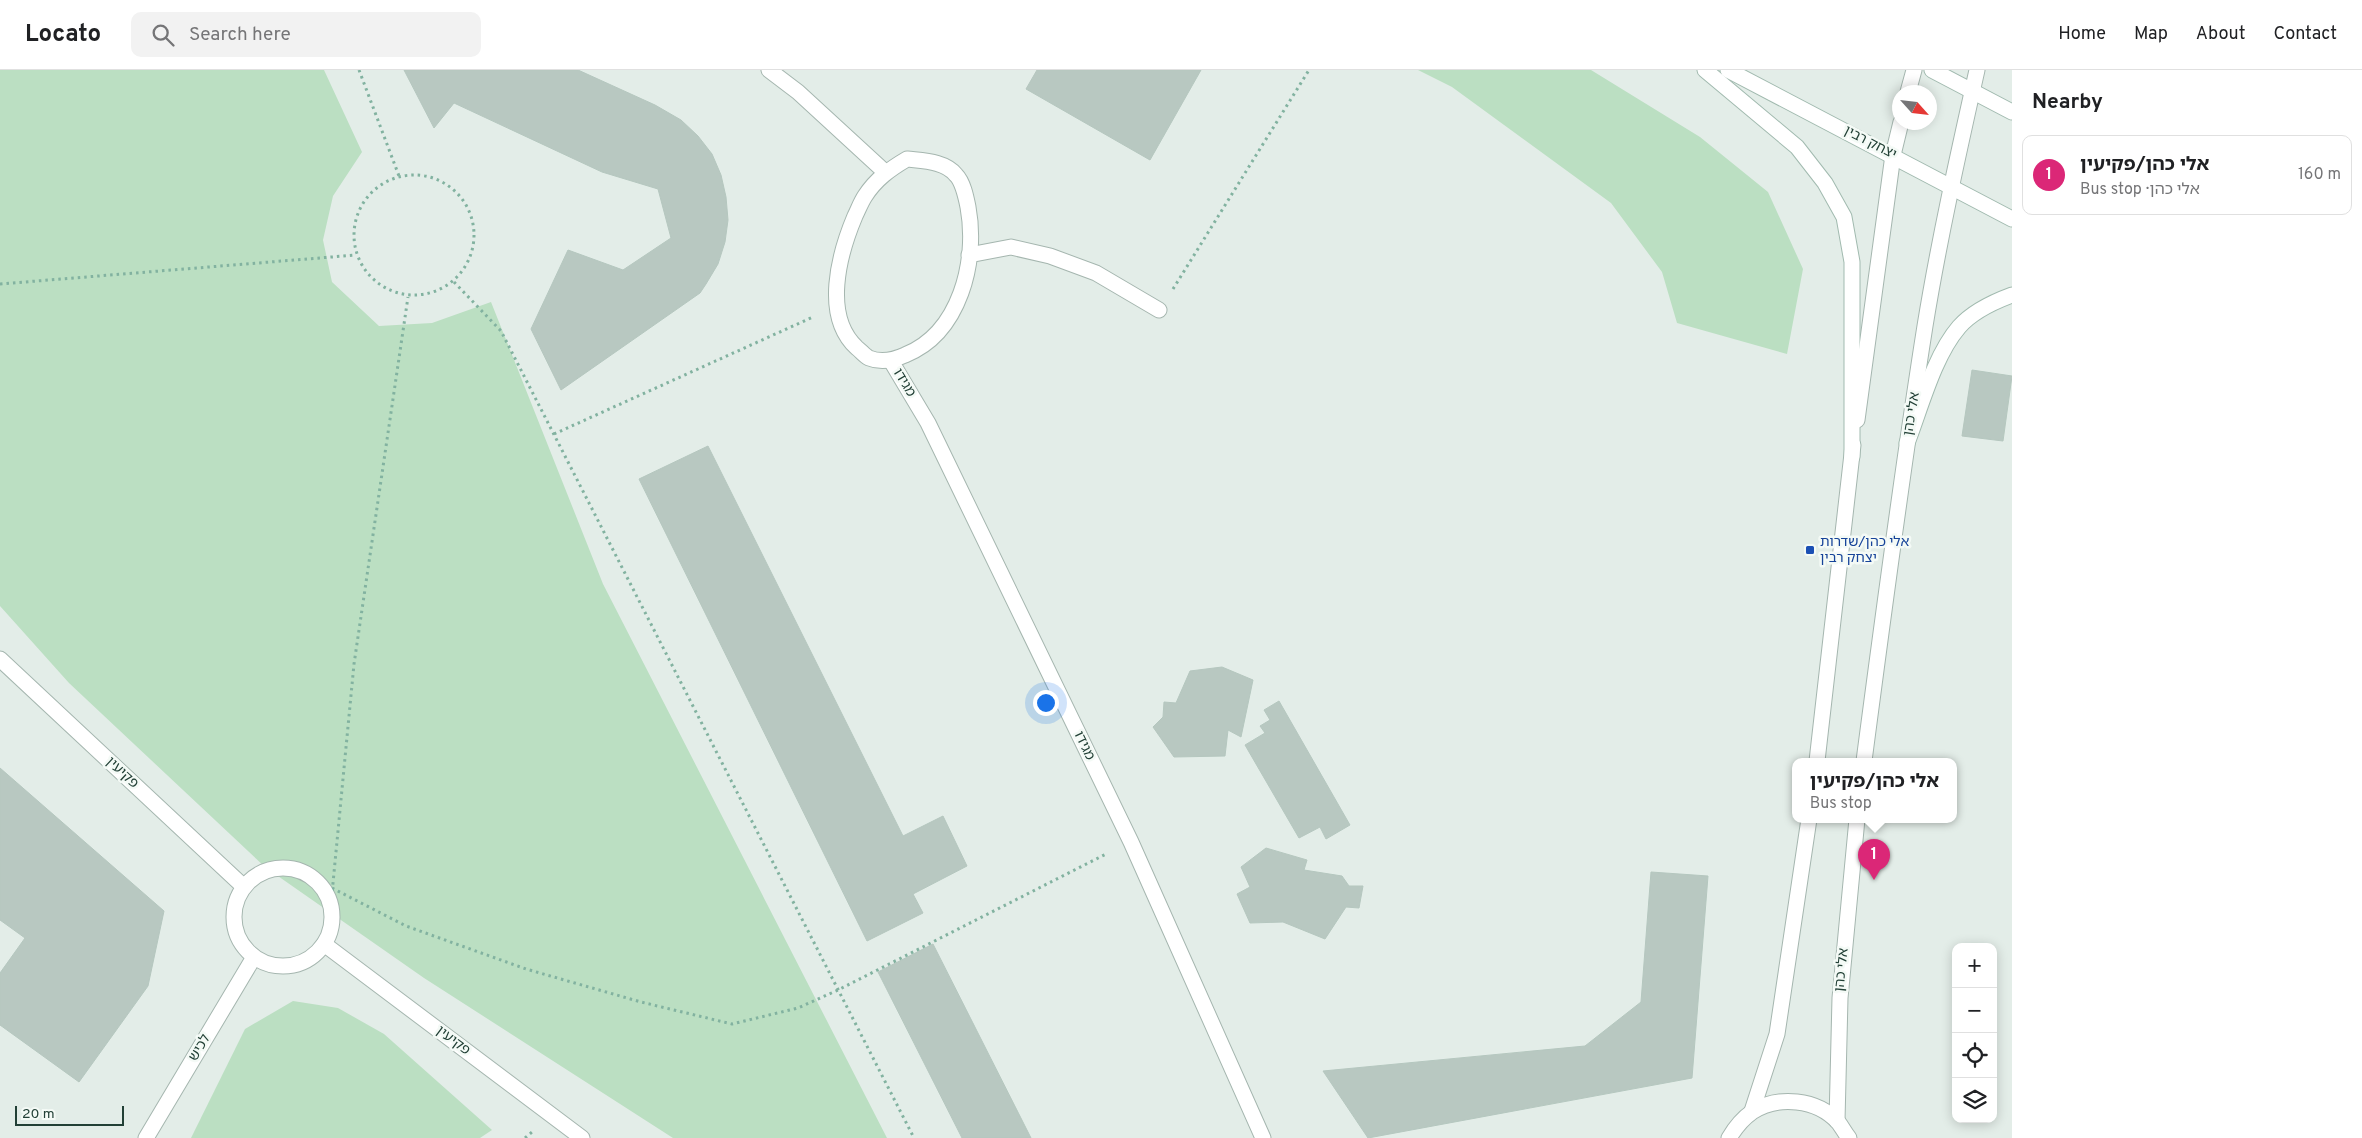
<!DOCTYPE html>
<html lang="en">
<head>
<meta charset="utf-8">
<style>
	body { margin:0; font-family:Overpass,"Noto Sans Hebrew",sans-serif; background:#f2f2f2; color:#202124 }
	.controls { position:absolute; right:15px; bottom:15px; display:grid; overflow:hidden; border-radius:10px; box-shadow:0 2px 12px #0003 }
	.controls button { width:45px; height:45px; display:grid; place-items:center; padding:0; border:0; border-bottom:1px solid #e0e0e0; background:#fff; color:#202124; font:25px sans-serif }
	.compass { position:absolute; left:1892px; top:15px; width:45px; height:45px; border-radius:50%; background:#fff; box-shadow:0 2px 12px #0003; rotate:117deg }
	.scale { position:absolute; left:15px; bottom:12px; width:109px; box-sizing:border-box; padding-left:5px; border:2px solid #224036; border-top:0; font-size:14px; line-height:18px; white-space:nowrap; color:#224036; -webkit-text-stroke:4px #f4faf6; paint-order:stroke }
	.you { position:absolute; left:1045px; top:632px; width:18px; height:18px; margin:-12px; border:4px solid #fff; border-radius:50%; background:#1a73e8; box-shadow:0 0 0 8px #1a73e833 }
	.badge { display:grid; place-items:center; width:32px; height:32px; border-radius:50%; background:#db2777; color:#fff; font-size:16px; font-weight:700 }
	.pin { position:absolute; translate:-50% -41px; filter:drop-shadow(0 1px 2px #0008) }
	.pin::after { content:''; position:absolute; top:26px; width:18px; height:15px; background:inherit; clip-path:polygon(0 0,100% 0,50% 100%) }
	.popup { position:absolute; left:1792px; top:688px; width:165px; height:65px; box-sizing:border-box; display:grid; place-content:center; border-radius:10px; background:#fff; filter:drop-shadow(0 1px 4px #0005); font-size:16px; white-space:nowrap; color:#757577 }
	.popup b { font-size:19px; color:#202124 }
	.popup::after { content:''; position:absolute; left:50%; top:100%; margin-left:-10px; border:10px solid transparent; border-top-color:#fff }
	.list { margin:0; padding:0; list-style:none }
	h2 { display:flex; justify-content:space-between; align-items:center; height:65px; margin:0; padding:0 20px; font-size:21px }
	h2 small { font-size:16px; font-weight:400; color:#757577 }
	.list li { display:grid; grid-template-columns:32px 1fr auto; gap:15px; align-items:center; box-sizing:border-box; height:80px; margin:0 10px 10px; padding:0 10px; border:1px solid #e0e0e0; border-radius:10px }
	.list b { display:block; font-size:19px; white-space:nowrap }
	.list p { margin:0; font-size:16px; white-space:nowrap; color:#757577 }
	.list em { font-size:16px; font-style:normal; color:#757577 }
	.icon { flex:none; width:28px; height:28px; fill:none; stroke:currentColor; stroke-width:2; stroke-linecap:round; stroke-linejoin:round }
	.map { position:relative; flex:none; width:2012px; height:1068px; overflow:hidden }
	header { display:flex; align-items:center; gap:30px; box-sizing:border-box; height:70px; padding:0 25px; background:#fff; border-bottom:1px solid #e0e0e0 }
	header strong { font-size:24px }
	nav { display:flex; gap:28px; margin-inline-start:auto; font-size:18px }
	.search { width:350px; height:45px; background:#f2f2f2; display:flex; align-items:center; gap:12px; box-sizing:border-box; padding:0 18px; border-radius:10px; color:#757577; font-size:19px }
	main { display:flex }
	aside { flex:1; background:#fff }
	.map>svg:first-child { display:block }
	.green { fill:#bbdfc2 }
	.building { fill:#b8c8c1; stroke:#b5c7bf }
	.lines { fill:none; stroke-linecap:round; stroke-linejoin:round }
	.minor-casing { stroke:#a5b6af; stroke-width:17 }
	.tertiary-casing { stroke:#a5b6af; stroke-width:17 }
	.secondary-casing { stroke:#a1baaf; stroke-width:17 }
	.path { stroke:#82b2a0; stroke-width:3; stroke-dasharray:2.5 4; stroke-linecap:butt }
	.minor { stroke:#fff; stroke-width:15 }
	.tertiary { stroke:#fff; stroke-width:15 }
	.secondary { stroke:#fff; stroke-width:15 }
	.transit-dot { fill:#1a4fb4; stroke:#f4faf6; stroke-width:2 }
	.labels { text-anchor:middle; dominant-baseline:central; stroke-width:5; stroke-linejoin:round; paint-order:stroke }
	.street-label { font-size:14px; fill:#224036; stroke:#f4faf6 }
	.transit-label { font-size:14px; fill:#164399; stroke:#f4faf6; text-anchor:start }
</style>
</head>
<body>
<header>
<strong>Locato</strong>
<div class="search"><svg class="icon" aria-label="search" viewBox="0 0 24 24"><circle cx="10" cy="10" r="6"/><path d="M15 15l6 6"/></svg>Search here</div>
<nav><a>Home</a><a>Map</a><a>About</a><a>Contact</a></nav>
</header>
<main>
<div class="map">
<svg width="2012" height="1068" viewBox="0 0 2012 1068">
	<rect width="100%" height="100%" fill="#e3ede8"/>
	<g class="green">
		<polygon points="0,0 324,0 362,82 333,126 323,170 332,212 379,256 432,253 491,232 603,514 887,1068 673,1068 424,908 265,797 69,613 0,536"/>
		<polygon points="1418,0 1591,0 1700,67 1768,122 1803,199 1787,284 1677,253 1662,202 1611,133 1452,17"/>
		<polygon points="293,931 338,938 384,964 492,1060 480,1068 191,1068 245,959"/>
	</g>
	<g class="building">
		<polygon points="404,0 578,0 655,35 681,50 698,66 712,84 721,105 726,127 728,150 725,172 718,194 706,214 700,223 561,320 531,259 568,180 623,200 671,168 658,119 602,102 454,33 434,58"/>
		<polygon points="1037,0 1201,0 1150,90 1026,19"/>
		<polygon points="1972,300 2012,306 2003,371 1962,366"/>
		<polygon points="708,376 903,766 943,746 967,796 913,824 923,843 867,871 639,409"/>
		<polygon points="1222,597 1253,610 1241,667 1228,660 1225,686 1174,687 1153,657 1163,647 1164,632 1176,633 1190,601"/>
		<polygon points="1279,631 1350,755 1326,769 1320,757 1299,768 1245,675 1265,663 1260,656 1270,650 1264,640"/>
		<polygon points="0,698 164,841 148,916 79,1012 0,955 0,903 25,868 0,850"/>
		<polygon points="1266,778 1307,790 1304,800 1342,806 1349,816 1363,816 1359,838 1346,837 1325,869 1283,852 1250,853 1237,824 1250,817 1241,797"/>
		<polygon points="1651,802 1708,806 1692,1008 1368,1068 1323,1001 1585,976 1641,932"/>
		<polygon points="933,874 1031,1068 962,1068 878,902"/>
	</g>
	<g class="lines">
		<g class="minor-casing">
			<g id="minor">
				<polyline points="769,0 798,22 885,102"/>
				<path d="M907,89C923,91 945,91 956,105C963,112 966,127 968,137C978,191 960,263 905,285C894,290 881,293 869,288C865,286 861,281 857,278C822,246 839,184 855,146C858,140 861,132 865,126C876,109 890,99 907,89Z"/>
				<polyline points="969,185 1011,177 1050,186 1096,203 1159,240"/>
				<polyline points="891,291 928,353 1131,772 1263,1068"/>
				<polyline points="0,589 244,817"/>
				<circle cx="283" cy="847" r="49"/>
				<polyline points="324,874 582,1068"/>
				<polyline points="146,1068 254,887"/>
			</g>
		</g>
		<g class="tertiary-casing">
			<g id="tertiary">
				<polyline points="1908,22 1914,0"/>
				<polyline points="1857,350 1893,85 1901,52"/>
				<polyline points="1817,691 1853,375"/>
				<path d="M1864,691C1883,546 1902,401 1925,256C1939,170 1958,85 1977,0"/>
				<polyline points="1752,1041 1777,964 1809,749"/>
				<polyline points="1837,1051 1840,928 1857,749"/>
				<path d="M1729,1068C1735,1058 1742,1049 1752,1042C1778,1025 1817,1029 1838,1052C1842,1057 1845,1063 1849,1068"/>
			</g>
		</g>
		<g class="secondary-casing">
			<g id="secondary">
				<polyline points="1705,0 1797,77 1825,113 1844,147 1852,192 1852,387"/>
				<polyline points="1728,0 2012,149"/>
				<polyline points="1932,0 2012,42"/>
				<path d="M1907,373C1921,337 1934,286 1959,257C1973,241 1993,232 2012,225"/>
			</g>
		</g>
		<g class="path">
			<polyline points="359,0 399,106"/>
			<circle cx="414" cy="165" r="60"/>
			<polyline points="454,212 501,261 914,1068"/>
			<polyline points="0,214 356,185"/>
			<polyline points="1173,219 1309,0"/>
			<polyline points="554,364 813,247"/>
			<polyline points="332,818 406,856 526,899 641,932 732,954 798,938 838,920 1108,783"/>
			<polyline points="331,834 354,594 408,227"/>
			<polyline points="525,1068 532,1062"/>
		</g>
		<use href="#minor" class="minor"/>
		<use href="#tertiary" class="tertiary"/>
		<use href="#secondary" class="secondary"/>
	</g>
	<rect class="transit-dot" x="1805" y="475" width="10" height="10" rx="2.5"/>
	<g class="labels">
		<g class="street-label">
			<text transform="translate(1870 73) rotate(27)">יצחק רבין</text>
			<text transform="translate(904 313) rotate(59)">מגידו</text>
			<text transform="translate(1912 344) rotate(-81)">אלי כהן</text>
			<text transform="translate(1084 676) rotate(64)">מגידו</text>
			<text transform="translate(122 703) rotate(43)">פקיעין</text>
			<text transform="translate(1842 900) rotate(-84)">אלי כהן</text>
			<text transform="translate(453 971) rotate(37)">פקיעין</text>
			<text transform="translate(200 978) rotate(-59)">לכיש</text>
		</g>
		<g class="transit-label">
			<text x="1820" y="472">אלי כהן/שדרות<tspan x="1820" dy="16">יצחק רבין</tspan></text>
		</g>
	</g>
</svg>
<div class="controls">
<button>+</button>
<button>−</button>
<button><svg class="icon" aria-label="locate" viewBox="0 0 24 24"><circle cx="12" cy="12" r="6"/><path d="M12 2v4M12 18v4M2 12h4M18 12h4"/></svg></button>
<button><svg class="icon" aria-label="layers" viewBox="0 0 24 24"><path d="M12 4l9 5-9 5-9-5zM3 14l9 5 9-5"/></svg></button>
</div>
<svg class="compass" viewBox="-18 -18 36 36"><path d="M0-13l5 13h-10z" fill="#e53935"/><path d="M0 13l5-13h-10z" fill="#757577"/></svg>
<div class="scale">20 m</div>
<div class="you"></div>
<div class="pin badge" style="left:1874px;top:810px">1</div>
<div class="popup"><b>אלי כהן/פקיעין</b>Bus stop</div>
</div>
<aside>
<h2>Nearby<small></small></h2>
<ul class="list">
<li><span class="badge">1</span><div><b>אלי כהן/פקיעין</b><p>Bus stop · אלי כהן</p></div><em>160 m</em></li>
</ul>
</aside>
</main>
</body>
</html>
